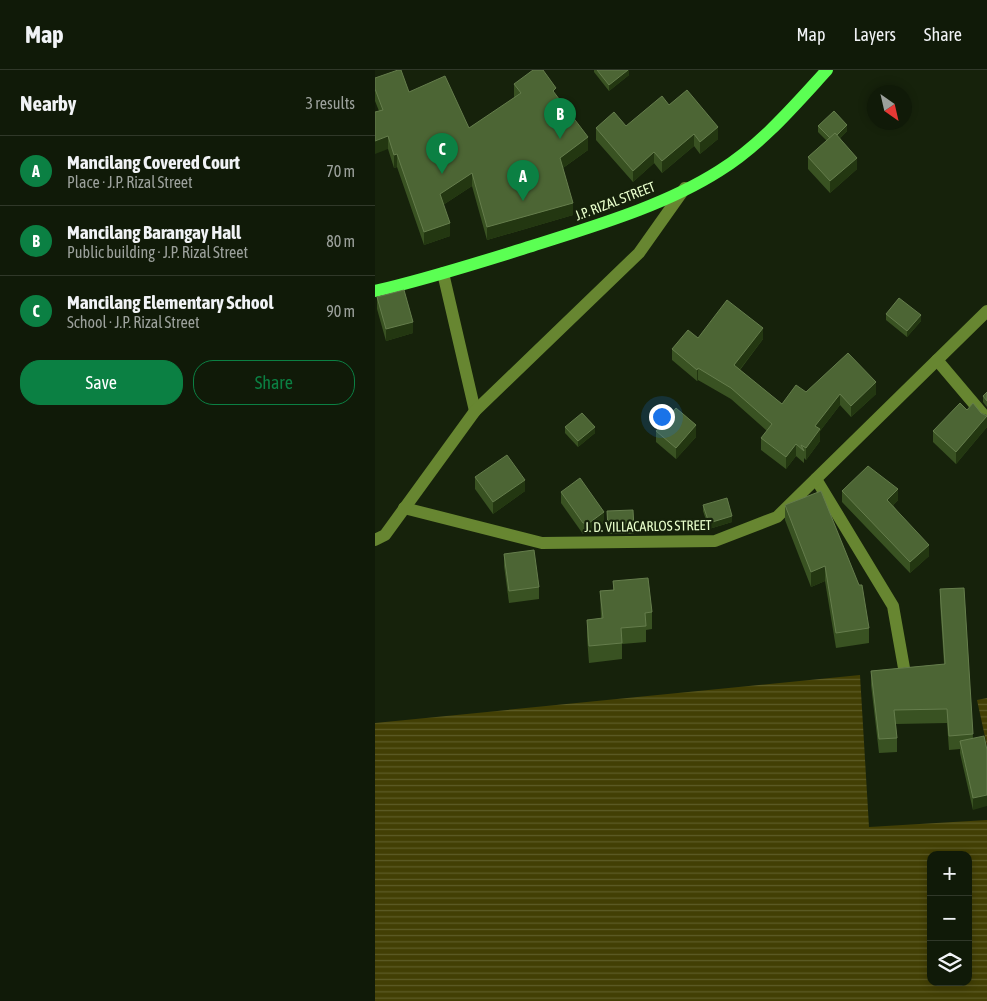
<!DOCTYPE html>
<html lang="en">
<head>
<meta charset="utf-8">
<style>
	body { margin:0; font-family:"Asap Condensed",sans-serif; background:#1e2716; color:#f1f3f6 }
	.controls { position:absolute; right:15px; bottom:15px; display:grid; overflow:hidden; border-radius:10px; box-shadow:0 2px 8px #0003 }
	.controls button { width:45px; height:45px; display:grid; place-items:center; padding:0; border:0; border-bottom:1px solid #303829; background:#101a08; color:#f1f3f6; font:25px sans-serif }
	.compass { position:absolute; left:492px; top:15px; width:45px; height:45px; border-radius:50%; background:#101a08; box-shadow:0 2px 8px #0003; rotate:146deg }
	.you { position:absolute; left:286px; top:346px; width:18px; height:18px; margin:-12px; border:4px solid #fff; border-radius:50%; background:#1a73e8; box-shadow:0 0 0 8px #1a73e833 }
	.badge { display:grid; place-items:center; width:32px; height:32px; border-radius:50%; background:#0b8043; color:#fff; font-size:16px; font-weight:700 }
	.pin { position:absolute; translate:-50% -41px; filter:drop-shadow(0 1px 2px #0008) }
	.pin::after { content:''; position:absolute; top:26px; width:18px; height:15px; background:inherit; clip-path:polygon(0 0,100% 0,50% 100%) }
	.list { margin:0; padding:0; list-style:none }
	h2 { display:flex; justify-content:space-between; align-items:center; height:65px; margin:0; padding:0 20px; font-size:21px }
	h2 small { font-size:16px; font-weight:400; color:#9ca19c }
	.list li { display:grid; grid-template-columns:32px 1fr auto; gap:15px; align-items:center; box-sizing:border-box; height:70px; padding:0 20px; border-top:1px solid #303829 }
	.list b { display:block; font-size:19px; white-space:nowrap }
	.list p { margin:0; font-size:16px; white-space:nowrap; color:#9ca19c }
	.list em { font-size:16px; font-style:normal; color:#9ca19c }
	.actions { display:flex; gap:10px; padding:15px 20px }
	.actions a { flex:1; padding:11px 0; border:1px solid #0b8043; border-radius:20px; text-align:center; font-size:18px; color:#0b8043 }
	.actions .main { background:#0b8043; color:#fff }
	.icon { flex:none; width:28px; height:28px; fill:none; stroke:currentColor; stroke-width:2; stroke-linecap:round; stroke-linejoin:round }
	.map { position:relative; flex:none; width:612px; height:931px; overflow:hidden }
	header { display:flex; align-items:center; gap:30px; box-sizing:border-box; height:70px; padding:0 25px; background:#101a08; border-bottom:1px solid #303829 }
	header strong { font-size:24px }
	nav { display:flex; gap:28px; margin-inline-start:auto; font-size:18px }
	main { display:flex }
	aside { flex:1; background:#101a08 }
	.map>svg:first-child { display:block }
	.water { fill:url(#water-rules); fill-rule:evenodd }
	.lines { fill:none; stroke-linecap:round; stroke-linejoin:round }
	.minor { stroke:#678631; stroke-width:12 }
	.major { stroke:#5bff53; stroke-width:12 }
	.wall { fill:#395222 }
	.shaded-wall { fill:#233711 }
	.building { fill:#4c6534; stroke:#657d4c }
	.labels { text-anchor:middle; dominant-baseline:central; stroke-width:4.5; stroke-linejoin:round; paint-order:stroke }
	.street-label { font-size:14px; fill:#e9ffcc; stroke:#16220b }
</style>
</head>
<body>
<header>
<strong>Map</strong>
<nav><a>Map</a><a>Layers</a><a>Share</a></nav>
</header>
<main>
<aside>
<h2>Nearby<small>3 results</small></h2>
<ul class="list">
<li><span class="badge">A</span><div><b>Mancilang Covered Court</b><p>Place · J.P. Rizal Street</p></div><em>70 m</em></li>
<li><span class="badge">B</span><div><b>Mancilang Barangay Hall</b><p>Public building · J.P. Rizal Street</p></div><em>80 m</em></li>
<li><span class="badge">C</span><div><b>Mancilang Elementary School</b><p>School · J.P. Rizal Street</p></div><em>90 m</em></li>
</ul>
<div class="actions"><a class="main">Save</a><a>Share</a></div>
</aside>
<div class="map">
<svg width="612" height="931" viewBox="0 0 612 931">
	<defs>
		<pattern id="water-rules" width="6" height="5" patternUnits="userSpaceOnUse" patternTransform="scale(1.25)"><rect width="6" height="5" fill="#423f04"/><path d="M0 2.5h6" fill="none" stroke="#5d5c27"/></pattern>
	</defs>
	<rect width="100%" height="100%" fill="#16220b"/>
	<g class="water">
		<path d="M485,605L494,757L612,750V931H0V653ZM556,785H593V912H556Z"/>
		<polygon points="612,628 612,676 602,630"/>
	</g>
	<g class="lines">
		<g class="minor">
			<polyline points="68,203 100,341"/>
			<polyline points="562,290 612,349"/>
			<polyline points="441,409 518,536 529,598"/>
			<polyline points="29,438 167,473 340,471 402,447 612,241"/>
			<polyline points="0,470 10,465 100,341 264,183 310,118"/>
		</g>
		<path class="major" d="M0,221C53,209 105,192 157,176C219,156 289,136 344,101C386,75 419,36 452,0"/>
	</g>
	<g class="wall">
		<polygon points="219,0 254,0 254,5 234,21 219,2"/>
		<polygon points="0,8 34,22 94,58 139,28 139,14 181,25 213,80 188,98 198,145 112,170 97,116 68,135 75,166 49,175 22,97 19,98 13,79 4,41 0,31"/>
		<polygon points="294,35 343,69 325,84 319,76 287,103 279,93 258,112 221,70 221,58 251,56"/>
		<polygon points="443,56 472,61 465,68 482,99 455,123 433,99 433,87 452,71 443,62"/>
		<polygon points="2,227 38,263 11,271 2,239"/>
		<polygon points="511,244 546,251 532,267 511,250"/>
		<polygon points="323,268 388,269 365,300 407,334 431,322 501,324 476,347 465,335 445,361 445,371 431,390 429,388 429,393 421,386 411,399 386,380 386,368 392,361 356,329 323,310 322,311 297,290 297,279"/>
		<polygon points="612,322 612,337 608,332 608,326"/>
		<polygon points="592,340 606,343 612,345 612,357 581,394 558,372 558,361"/>
		<polygon points="190,357 220,363 203,377 190,363"/>
		<polygon points="281,361 321,367 301,389 281,372"/>
		<polygon points="100,407 150,421 118,444 100,419"/>
		<polygon points="467,421 523,430 518,435 554,486 535,503 467,432"/>
		<polygon points="186,422 229,453 214,464 208,464 186,433"/>
		<polygon points="328,435 357,452 334,459 328,441"/>
		<polygon points="410,435 494,558 494,573 461,578 450,511 436,517 410,450"/>
		<polygon points="232,441 259,458 259,464 233,464"/>
		<polygon points="129,484 164,517 164,529 134,533 129,496"/>
		<polygon points="238,511 277,542 277,559 271,560 271,572 247,574 247,589 214,593 212,567 212,550 226,549 225,521 238,520"/>
		<polygon points="589,518 598,668 598,740 585,683 585,679 574,680 572,653 521,654 522,668 522,682 504,683 496,615 496,601 569,594 565,533 565,519"/>
	</g>
	<g class="shaded-wall">
		<polygon points="253,0 254,0 254,5 234,21 234,15"/>
		<polygon points="472,55 472,61 457,76 457,70"/>
		<polygon points="343,57 343,69 325,84 325,72"/>
		<polygon points="319,64 319,76 287,103 287,91"/>
		<polygon points="13,66 13,79 0,84 0,71"/>
		<polygon points="213,67 213,80 185,100 185,88"/>
		<polygon points="279,82 279,93 258,112 258,101"/>
		<polygon points="22,84 22,97 19,98 19,85"/>
		<polygon points="482,88 482,99 455,123 455,111"/>
		<polygon points="97,103 97,116 65,137 65,124"/>
		<polygon points="198,133 198,145 112,170 112,157"/>
		<polygon points="75,153 75,166 49,175 49,162"/>
		<polygon points="546,245 546,251 532,267 532,261"/>
		<polygon points="38,252 38,263 11,271 11,259"/>
		<polygon points="388,258 388,269 359,307 359,295"/>
		<polygon points="323,298 323,310 322,311 322,300"/>
		<polygon points="501,312 501,324 476,347 476,336"/>
		<polygon points="465,324 465,335 445,361 445,371 431,390 431,378 440,356"/>
		<polygon points="612,346 612,357 581,394 581,382"/>
		<polygon points="321,355 321,367 301,389 301,378"/>
		<polygon points="220,357 220,363 203,377 203,371"/>
		<polygon points="421,374 421,386 411,399 411,387"/>
		<polygon points="150,410 150,421 118,444 118,432"/>
		<polygon points="523,419 523,430 512,441 512,430"/>
		<polygon points="229,442 229,453 214,464 214,453"/>
		<polygon points="357,446 357,452 334,459 334,453"/>
		<polygon points="554,475 554,486 535,503 535,492"/>
		<polygon points="450,496 450,511 436,517 436,502"/>
		<polygon points="612,725 612,736 598,740 598,728"/>
	</g>
	<g class="building">
		<polygon points="23,0 26,0 34,22 70,6 94,58 146,23 139,14 158,0 168,0 181,18 178,21 213,67 185,88 198,133 112,157 97,103 65,124 75,153 49,162 22,84 19,85 13,66 0,71 0,42 8,40 0,19 0,8"/>
		<polygon points="222,0 253,0 234,15"/>
		<polygon points="312,20 343,57 325,72 319,64 287,91 279,82 258,101 221,58 239,42 251,56 287,26 294,35"/>
		<polygon points="459,41 472,55 462,65 460,63 455,68 443,56"/>
		<polygon points="460,63 482,88 455,111 433,87"/>
		<polygon points="29,220 38,252 11,259 2,227"/>
		<polygon points="524,228 546,245 532,261 511,244"/>
		<polygon points="352,230 388,258 359,295 407,334 421,315 431,322 473,283 501,312 476,336 465,324 440,356 445,359 431,378 426,375 429,381 421,374 411,387 386,368 397,354 356,318 323,298 322,300 297,279 313,260 323,268"/>
		<polygon points="612,322 612,331 608,326"/>
		<polygon points="585,333 592,340 598,333 606,343 612,346 581,382 558,361"/>
		<polygon points="301,338 321,355 301,378 281,361"/>
		<polygon points="207,343 220,357 203,371 190,357"/>
		<polygon points="132,385 150,410 118,432 100,407"/>
		<polygon points="493,396 523,419 512,430 554,475 535,492 467,421"/>
		<polygon points="205,408 229,442 214,453 208,453 186,422"/>
		<polygon points="446,421 484,515 487,515 494,558 461,563 450,496 436,502 410,435"/>
		<polygon points="352,428 357,446 334,453 328,435"/>
		<polygon points="258,440 259,458 233,458 232,441"/>
		<polygon points="159,480 164,517 134,521 129,484"/>
		<polygon points="273,508 277,542 270,543 271,556 246,558 247,573 214,576 212,550 228,548 225,521 239,520 238,511"/>
		<polygon points="589,518 598,664 574,666 572,639 519,640 522,668 504,669 496,601 570,594 565,519"/>
		<polygon points="609,666 612,680 612,725 598,728 585,671"/>
	</g>
	<g class="labels">
		<g class="street-label">
			<text transform="translate(240 131) rotate(-21)">J.P. RIZAL STREET</text>
			<text transform="translate(273 456) rotate(-1)">J. D. VILLACARLOS STREET</text>
		</g>
	</g>
</svg>
<div class="controls">
<button>+</button>
<button>−</button>
<button><svg class="icon" aria-label="layers" viewBox="0 0 24 24"><path d="M12 4l9 5-9 5-9-5zM3 14l9 5 9-5"/></svg></button>
</div>
<svg class="compass" viewBox="-18 -18 36 36"><path d="M0-13l5 13h-10z" fill="#e53935"/><path d="M0 13l5-13h-10z" fill="#9ca19c"/></svg>
<div class="you"></div>
<div class="pin badge" style="left:148px;top:131px">A</div>
<div class="pin badge" style="left:185px;top:69px">B</div>
<div class="pin badge" style="left:67px;top:104px">C</div>
</div>
</main>
</body>
</html>
